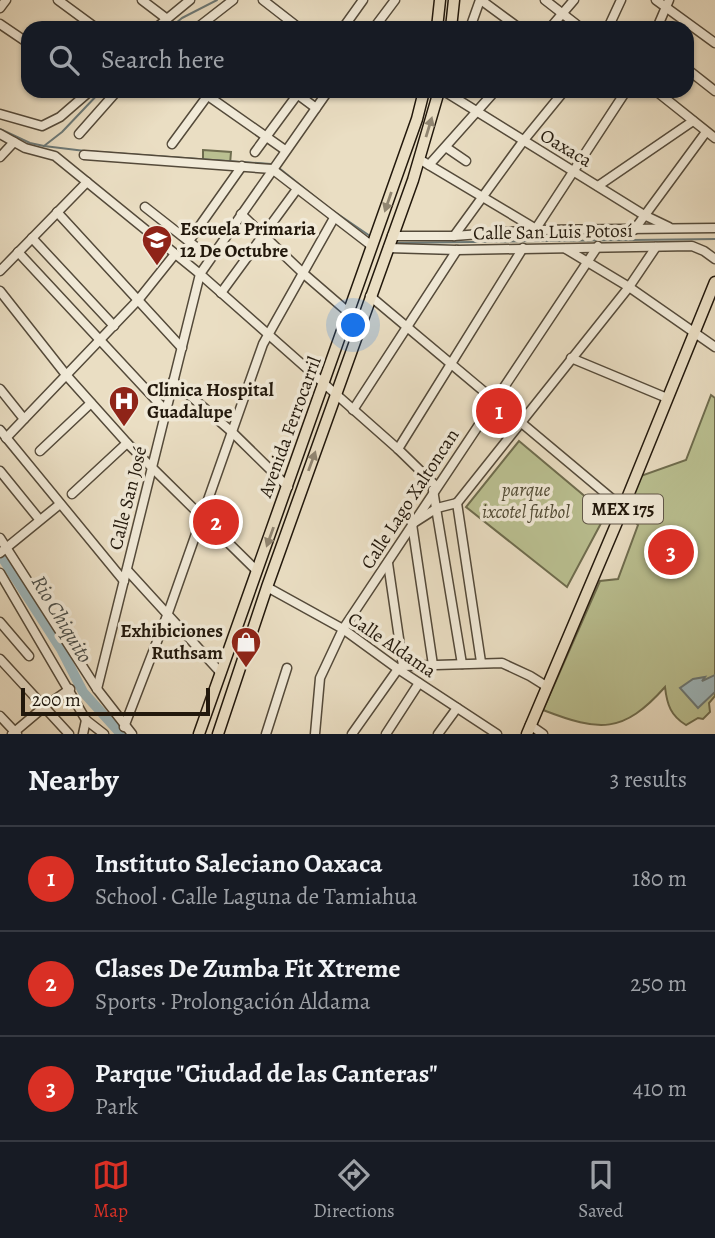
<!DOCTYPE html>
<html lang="en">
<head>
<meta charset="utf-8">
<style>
	body { margin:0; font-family:Alegreya,serif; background:#242831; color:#f1f3f6 }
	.scale { position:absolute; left:21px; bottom:18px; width:189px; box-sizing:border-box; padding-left:7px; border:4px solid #22180c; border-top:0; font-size:19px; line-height:24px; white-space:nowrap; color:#22180c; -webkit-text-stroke:5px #f1ead8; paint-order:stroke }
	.you { position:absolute; left:354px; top:326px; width:24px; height:24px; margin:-18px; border:5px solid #fff; border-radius:50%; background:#1a73e8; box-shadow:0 0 0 10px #1a73e833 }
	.badge { display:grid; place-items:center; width:46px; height:46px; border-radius:50%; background:#d93025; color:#fff; font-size:23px; font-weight:700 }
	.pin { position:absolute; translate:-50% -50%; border:4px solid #fff; box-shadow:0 2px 7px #0006 }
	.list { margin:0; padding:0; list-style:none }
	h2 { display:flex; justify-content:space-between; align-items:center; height:91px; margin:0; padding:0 28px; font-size:30px }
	h2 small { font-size:23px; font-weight:400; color:#9ea1a6 }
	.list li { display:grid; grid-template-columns:46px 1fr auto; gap:21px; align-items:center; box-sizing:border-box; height:105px; padding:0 28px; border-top:2px solid #363941 }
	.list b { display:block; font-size:26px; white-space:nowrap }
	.list p { margin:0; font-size:23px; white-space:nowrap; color:#9ea1a6 }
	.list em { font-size:23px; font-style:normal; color:#9ea1a6 }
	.icon { flex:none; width:38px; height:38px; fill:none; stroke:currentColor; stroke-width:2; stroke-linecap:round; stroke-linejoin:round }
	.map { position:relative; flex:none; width:715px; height:734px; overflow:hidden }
	.search { position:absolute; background:#171b24; box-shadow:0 2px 5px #0004; left:21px; right:21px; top:21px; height:77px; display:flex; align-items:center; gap:18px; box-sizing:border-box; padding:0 24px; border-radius:21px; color:#9ea1a6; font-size:26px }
	.sheet { height:406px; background:#171b24 }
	nav { display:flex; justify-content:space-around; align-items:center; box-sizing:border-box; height:98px; border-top:2px solid #363941; background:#171b24; font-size:19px; color:#9ea1a6 }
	nav a { display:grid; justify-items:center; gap:4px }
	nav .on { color:#d93025 }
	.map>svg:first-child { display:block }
	.park { fill:#bac091; stroke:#6e6c4e; stroke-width:2 }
	.water { fill:#9eb9bf; stroke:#6c7977; stroke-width:2 }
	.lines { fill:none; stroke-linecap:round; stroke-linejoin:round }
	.stream { stroke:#6c7977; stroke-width:2 }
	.river { stroke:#9eb9bf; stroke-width:10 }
	.minor-casing { stroke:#544a3a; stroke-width:11 }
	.major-casing { stroke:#22180c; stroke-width:13 }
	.minor { stroke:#f1ead8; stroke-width:8 }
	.major { stroke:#eadec3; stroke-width:10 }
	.oneway { fill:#908571 }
	.labels { text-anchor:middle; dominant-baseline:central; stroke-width:7; stroke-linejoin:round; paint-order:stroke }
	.shield { fill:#f1ead8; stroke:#605749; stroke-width:2 }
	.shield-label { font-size:18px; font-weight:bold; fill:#22180c }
	.street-label { font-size:19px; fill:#22180c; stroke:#f1ead8 }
	.poi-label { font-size:19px; font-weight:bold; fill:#22180c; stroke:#f1ead8; text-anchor:start }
	.park-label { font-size:19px; font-style:italic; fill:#504a34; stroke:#f1ead8 }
	.water-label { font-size:21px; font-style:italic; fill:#4d504b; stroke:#f1ead8 }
</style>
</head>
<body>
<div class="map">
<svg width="715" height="734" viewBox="0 0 715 734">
	<rect width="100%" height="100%" fill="#eadec3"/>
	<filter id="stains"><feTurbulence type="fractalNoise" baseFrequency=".00286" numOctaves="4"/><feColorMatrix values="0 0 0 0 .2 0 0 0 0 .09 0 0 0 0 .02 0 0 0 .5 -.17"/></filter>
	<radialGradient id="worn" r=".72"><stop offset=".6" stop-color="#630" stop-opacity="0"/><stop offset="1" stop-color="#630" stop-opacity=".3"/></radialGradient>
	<g class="park">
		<polygon points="203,150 231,152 230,164 203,162"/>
		<path d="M711,395L715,398V696L709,703L710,712L703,719L698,718L686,725C671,716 667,705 665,687C623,734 600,732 543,710L600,581L618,579L638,525L623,508L635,478L686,460Z"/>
		<polygon points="519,441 606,514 567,587 466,507"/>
	</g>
	<polygon class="water" points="715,675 715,692 698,708 680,688 693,679 705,677 702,681"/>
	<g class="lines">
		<g class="stream">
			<polyline points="170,28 182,18 217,0"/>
			<polyline points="0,129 30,143 44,146 62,132 101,91"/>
			<polyline points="44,146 85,151 271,164"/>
			<polyline points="279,168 329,208 370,236"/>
			<polyline points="394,243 715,239"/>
		</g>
		<polyline class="river" points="0,554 61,649 83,692 121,734"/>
		<g class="minor-casing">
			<g id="minor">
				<polyline points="58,0 96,28"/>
				<polyline points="142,0 167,19"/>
				<polyline points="263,0 299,28"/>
				<polyline points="481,0 519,28"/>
				<polyline points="545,0 581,28"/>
				<polyline points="656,0 715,43"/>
				<polyline points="0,8 6,0"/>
				<polyline points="0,24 28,43"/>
				<polyline points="156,28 190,0"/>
				<polyline points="197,28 233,0"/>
				<polyline points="343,28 363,0"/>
				<polyline points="374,28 395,0"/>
				<polyline points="470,28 480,0"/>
				<polyline points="550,28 574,0"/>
				<polyline points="608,28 621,0"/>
				<polyline points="657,28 669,0"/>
				<polyline points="687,69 715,91"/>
				<polyline points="201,91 285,150"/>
				<polyline points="293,91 316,108"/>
				<polyline points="444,91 644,215 669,227"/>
				<polyline points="656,91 715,138"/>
				<polyline points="0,114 42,126 60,117 90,91"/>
				<polyline points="0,134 25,148 55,156 200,274 398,449 436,486"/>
				<polyline points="79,134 117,91"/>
				<polyline points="172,144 211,91"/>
				<polyline points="447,148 466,161"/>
				<polyline points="255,152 300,91"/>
				<polyline points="84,155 272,169 372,246"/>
				<polyline points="0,157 14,142"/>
				<polyline points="419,159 536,229"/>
				<polyline points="429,165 495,91"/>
				<polyline points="598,186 693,121"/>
				<polyline points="145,207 210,258"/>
				<polyline points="57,212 182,348"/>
				<polyline points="241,214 304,274 348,312"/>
				<polyline points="535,230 626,91"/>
				<polyline points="634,230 706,132"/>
				<polyline points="392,236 454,236 535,230 715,228"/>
				<polyline points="454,236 524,140 564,91"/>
				<polyline points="32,238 114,326"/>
				<polyline points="189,241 242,166"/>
				<polyline points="388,248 457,250 692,246 704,251 715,259"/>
				<polyline points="566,249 629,287 715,347"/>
				<polyline points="18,252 166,411"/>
				<polyline points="0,271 87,182"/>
				<polyline points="0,291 67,376 127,443 257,571"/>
				<polyline points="221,293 297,189"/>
				<polyline points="370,296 623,508"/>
				<polyline points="571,358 667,398"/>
				<polyline points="173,381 232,432 288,487"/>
				<polyline points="0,389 24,419"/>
				<polyline points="353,410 457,250"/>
				<polyline points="0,430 124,581"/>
				<polyline points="6,438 139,299 175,254"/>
				<polyline points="398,449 523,248"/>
				<polyline points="40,451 91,403"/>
				<polyline points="0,471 39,519"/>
				<polyline points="433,490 462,664"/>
				<polyline points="72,494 127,443"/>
				<polyline points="457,503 629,287 656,247"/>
				<polyline points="457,503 481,662"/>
				<polyline points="0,538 97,689 132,734"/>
				<polyline points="0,553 60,504"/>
				<polyline points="388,563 403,666"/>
				<polyline points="127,570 221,673"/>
				<polyline points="0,573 86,720 104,734"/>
				<polyline points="267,587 343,629 398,669 497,734"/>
				<polyline points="0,622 29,656"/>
				<polyline points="0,659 69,734"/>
				<polyline points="433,665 412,524 437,508 457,503"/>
				<polyline points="97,689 200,274 328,91"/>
				<polyline points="0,716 17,734"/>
				<polyline points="530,725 543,734"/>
				<polyline points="124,727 168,613 263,344 334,218"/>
				<polyline points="12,734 44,707 70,689"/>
				<polyline points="83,734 86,720"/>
				<polyline points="266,734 287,668"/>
				<polyline points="315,734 320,678 343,629 598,246"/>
				<polyline points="352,734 398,669 403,666 502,663 530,676 546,686"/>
				<polyline points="386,734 419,683"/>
				<polyline points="438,734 457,708"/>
			</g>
		</g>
		<g class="major-casing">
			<g id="major">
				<polyline points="437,28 440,0"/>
				<polyline points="451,28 454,0"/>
				<polyline points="199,734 417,119 424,91"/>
				<polyline points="218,734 267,587 413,180 439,91"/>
				<polyline points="527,734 623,508 715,282"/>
			</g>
		</g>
		<use href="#minor" class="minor"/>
		<use href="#major" class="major"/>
	</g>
	<defs><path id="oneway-solid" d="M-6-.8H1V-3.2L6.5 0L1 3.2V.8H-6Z" transform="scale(1.75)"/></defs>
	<g class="oneway">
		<use href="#oneway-solid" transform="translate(429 127) rotate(-73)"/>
		<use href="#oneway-solid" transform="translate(388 202) rotate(109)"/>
		<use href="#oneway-solid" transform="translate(312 461) rotate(-70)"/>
		<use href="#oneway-solid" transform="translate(270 537) rotate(110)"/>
	</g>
	<defs>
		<g id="school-pin" transform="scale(1.575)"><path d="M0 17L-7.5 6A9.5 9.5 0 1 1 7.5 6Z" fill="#8f2418" stroke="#f1ead8"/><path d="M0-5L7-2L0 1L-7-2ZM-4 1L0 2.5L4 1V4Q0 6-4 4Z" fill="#fff"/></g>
		<g id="hospital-pin" transform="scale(1.575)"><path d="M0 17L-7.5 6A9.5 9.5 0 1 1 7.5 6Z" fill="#8f2418" stroke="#f1ead8"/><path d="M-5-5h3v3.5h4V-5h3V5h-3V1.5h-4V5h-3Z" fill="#fff"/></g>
		<g id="shop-pin" transform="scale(1.575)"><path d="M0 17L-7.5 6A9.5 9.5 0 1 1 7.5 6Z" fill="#8f2418" stroke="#f1ead8"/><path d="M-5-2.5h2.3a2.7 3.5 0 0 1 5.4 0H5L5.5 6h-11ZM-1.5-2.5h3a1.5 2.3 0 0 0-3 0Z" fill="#fff"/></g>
	</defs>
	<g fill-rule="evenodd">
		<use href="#school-pin" x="157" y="240"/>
		<use href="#hospital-pin" x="124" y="401"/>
		<use href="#shop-pin" x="246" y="642"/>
	</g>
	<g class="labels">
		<rect class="shield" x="583" y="494.5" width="80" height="29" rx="5"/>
		<g class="shield-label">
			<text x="623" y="509">MEX 175</text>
		</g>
		<g class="street-label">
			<text transform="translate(566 148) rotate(31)">Oaxaca</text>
			<text transform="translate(553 232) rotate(-1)">Calle San Luis Potosí</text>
			<text transform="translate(290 427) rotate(-70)">Avenida Ferrocarril</text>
			<text transform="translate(128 498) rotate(-76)">Calle San José</text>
			<text transform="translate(410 499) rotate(-57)">Calle Lago Xaltoncan</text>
			<text transform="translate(392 645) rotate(34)">Calle Aldama</text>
		</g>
		<g class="poi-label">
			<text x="180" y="229">Escuela Primaria<tspan x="180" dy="22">12 De Octubre</tspan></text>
			<text x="147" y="390">Clinica Hospital<tspan x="147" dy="22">Guadalupe</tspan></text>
			<text x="223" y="631" text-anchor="end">Exhibiciones<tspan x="223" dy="22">Ruthsam</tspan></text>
		</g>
		<g class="park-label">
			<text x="526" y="490">parque<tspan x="526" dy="22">ixcotel futbol</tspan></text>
		</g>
		<g class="water-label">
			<text transform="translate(62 619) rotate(59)">Rio Chiquito</text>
		</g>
	</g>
	<rect width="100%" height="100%" filter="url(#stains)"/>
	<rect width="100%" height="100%" fill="url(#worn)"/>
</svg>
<div class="scale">200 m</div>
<div class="you"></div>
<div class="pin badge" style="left:499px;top:411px">1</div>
<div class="pin badge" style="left:216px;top:522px">2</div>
<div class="pin badge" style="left:671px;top:552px">3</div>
<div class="search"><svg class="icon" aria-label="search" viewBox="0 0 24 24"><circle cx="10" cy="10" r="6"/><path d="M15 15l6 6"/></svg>Search here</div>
</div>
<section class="sheet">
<h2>Nearby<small>3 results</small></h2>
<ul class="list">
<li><span class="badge">1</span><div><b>Instituto Saleciano Oaxaca</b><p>School · Calle Laguna de Tamiahua</p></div><em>180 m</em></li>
<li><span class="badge">2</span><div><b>Clases De Zumba Fit Xtreme</b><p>Sports · Prolongación Aldama</p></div><em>250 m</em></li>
<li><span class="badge">3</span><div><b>Parque &quot;Ciudad de las Canteras&quot;</b><p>Park</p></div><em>410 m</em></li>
</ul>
</section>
<nav>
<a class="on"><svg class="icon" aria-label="map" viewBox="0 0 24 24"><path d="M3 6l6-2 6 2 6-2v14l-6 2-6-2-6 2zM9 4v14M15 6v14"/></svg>Map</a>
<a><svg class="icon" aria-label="directions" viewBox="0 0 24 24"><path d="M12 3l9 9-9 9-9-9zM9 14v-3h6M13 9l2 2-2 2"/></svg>Directions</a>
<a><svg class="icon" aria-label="saved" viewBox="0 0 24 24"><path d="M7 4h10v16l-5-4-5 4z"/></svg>Saved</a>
</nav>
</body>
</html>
